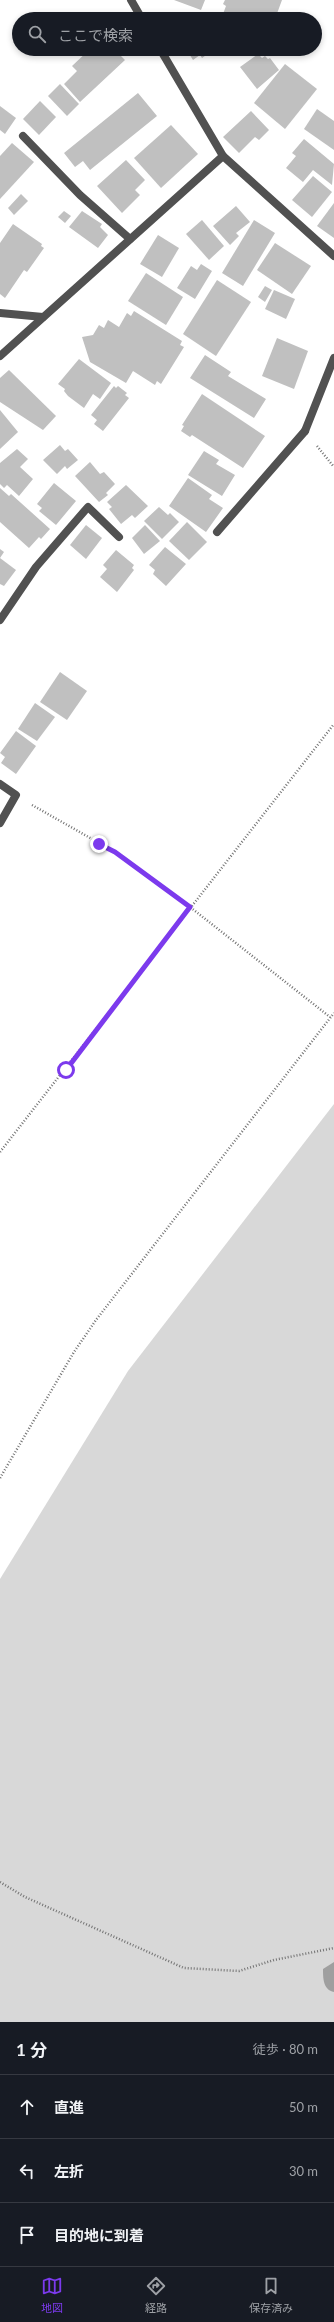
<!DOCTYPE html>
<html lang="ja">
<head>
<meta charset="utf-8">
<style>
	body { margin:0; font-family:Lato,"Noto Sans JP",sans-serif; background:#242831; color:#f1f3f6 }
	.stop { position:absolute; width:12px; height:12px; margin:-9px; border:3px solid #7c3aed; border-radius:50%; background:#fff }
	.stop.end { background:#7c3aed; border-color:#fff; box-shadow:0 1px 4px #0008 }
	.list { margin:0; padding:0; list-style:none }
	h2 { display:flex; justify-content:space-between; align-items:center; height:52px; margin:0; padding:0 16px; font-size:17px }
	h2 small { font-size:13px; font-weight:400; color:#9ea1a6 }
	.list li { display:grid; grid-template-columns:26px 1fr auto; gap:12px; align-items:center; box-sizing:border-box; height:64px; padding:0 16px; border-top:1px solid #363941 }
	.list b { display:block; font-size:15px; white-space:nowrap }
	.list em { font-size:13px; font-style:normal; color:#9ea1a6 }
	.icon { flex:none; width:22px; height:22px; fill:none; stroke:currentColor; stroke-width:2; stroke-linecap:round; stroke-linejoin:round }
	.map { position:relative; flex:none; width:334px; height:2022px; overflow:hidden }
	.search { position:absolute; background:#171b24; box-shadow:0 2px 6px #0003; left:12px; right:12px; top:12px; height:44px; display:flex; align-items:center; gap:10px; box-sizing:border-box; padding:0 14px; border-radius:22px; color:#9ea1a6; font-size:15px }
	.sheet { height:244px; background:#171b24 }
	nav { display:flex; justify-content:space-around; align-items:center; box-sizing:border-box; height:56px; border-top:1px solid #363941; background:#171b24; font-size:11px; color:#9ea1a6 }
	nav a { display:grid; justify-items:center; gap:2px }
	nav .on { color:#7c3aed }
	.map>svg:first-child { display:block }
	.green { fill:#d8d8d8 }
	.water { fill:#9f9f9f }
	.building { fill:#c0c0c0 }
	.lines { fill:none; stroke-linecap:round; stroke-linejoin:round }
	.path { stroke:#737373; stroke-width:2.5; stroke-dasharray:1 2; stroke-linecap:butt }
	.service { stroke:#515151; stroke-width:8 }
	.minor { stroke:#515151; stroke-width:8 }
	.route { stroke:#7c3aed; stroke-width:5 }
</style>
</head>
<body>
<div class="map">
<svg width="334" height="2022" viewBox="0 0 334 2022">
	<rect width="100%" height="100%" fill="#fff"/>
	<polygon class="green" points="334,1104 334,2022 0,2022 0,1579 128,1371"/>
	<path class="water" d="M334,1962V1992C323,1990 323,1978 323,1969Z"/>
	<g class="building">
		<polygon points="174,0 205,0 201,10"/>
		<polygon points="225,0 282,0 275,19 237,19 223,14 226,6 223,4"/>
		<polygon points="87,49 114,49 125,60 80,102 64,84 77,71 72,66 88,51"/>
		<polygon points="186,49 215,49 202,58 200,55 193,60"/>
		<polygon points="258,54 262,58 265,56 268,59 270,58 279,70 257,89 240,67"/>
		<polygon points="285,64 317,89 285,129 254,103"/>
		<polygon points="60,84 79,104 67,116 48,96"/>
		<polygon points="138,93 157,116 90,170 83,161 75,167 64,153"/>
		<polygon points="40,101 56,117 39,135 23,119"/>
		<polygon points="0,106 16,118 5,134 0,130"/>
		<polygon points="317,109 334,121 334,150 304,129"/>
		<polygon points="251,111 269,130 259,140 255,137 239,153 223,137"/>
		<polygon points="171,125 198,154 161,188 134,158"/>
		<polygon points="304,139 334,164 332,185 313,170 303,182 286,168 296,156 292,153"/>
		<polygon points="12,143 34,162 0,199 0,156"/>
		<polygon points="126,160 145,180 135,190 140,195 122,213 97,186"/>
		<polygon points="313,176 332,192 312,217 292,200"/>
		<polygon points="21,194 28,201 14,215 8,208"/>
		<polygon points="334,203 334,238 317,226"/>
		<polygon points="236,206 250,222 236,233 239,236 230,245 213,226"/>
		<polygon points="64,211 71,216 65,223 58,217"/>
		<polygon points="82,211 102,224 100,227 108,235 98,248 69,227"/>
		<polygon points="202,220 224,246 209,260 186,234"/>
		<polygon points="254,220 275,233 243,286 222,273"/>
		<polygon points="13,224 42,244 41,246 44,248 27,272 24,270 5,298 0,294 0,243"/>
		<polygon points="158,235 179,248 162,277 140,264"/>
		<polygon points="275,243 311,266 292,294 257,270"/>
		<polygon points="201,264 212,271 195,299 177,288 191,266 197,270"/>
		<polygon points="146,273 183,297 166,325 128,301"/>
		<polygon points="217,280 251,302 216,356 183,334"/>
		<polygon points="265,286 272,290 265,302 258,297"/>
		<polygon points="274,290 295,299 286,319 265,309"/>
		<polygon points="134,311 182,341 180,345 184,347 161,384 157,381 155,385 133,371 126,383 90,362 82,337 93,335 99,325 104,328 108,320 119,327 127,313 131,316"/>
		<polygon points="277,338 308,351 294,389 262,376"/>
		<polygon points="205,355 231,372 228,376 266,399 254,418 190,378"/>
		<polygon points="79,359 111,383 100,399 93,394 84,408 68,396 64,391 65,389 58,384"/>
		<polygon points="9,370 56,416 43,430 0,402 0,378"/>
		<polygon points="114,386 116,388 118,386 127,393 125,395 129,398 103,431 94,424 97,420 91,415"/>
		<polygon points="202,394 265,436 243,468 192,435 190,437 181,431 184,426 182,425"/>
		<polygon points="0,410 18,432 0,449"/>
		<polygon points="60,445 65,451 68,449 78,460 67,469 65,466 57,474 43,460"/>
		<polygon points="17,449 28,459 20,467 33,479 19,496 7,485 4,488 0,484 0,463"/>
		<polygon points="204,451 219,460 216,464 235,475 222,496 188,475"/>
		<polygon points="90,462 100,474 104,472 115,484 106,493 108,495 99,502 75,476"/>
		<polygon points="188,478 212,495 209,499 223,508 206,532 169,506"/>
		<polygon points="54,483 76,501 56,525 39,511 42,508 37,504"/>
		<polygon points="126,485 148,506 135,518 132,515 121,524 109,509 112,507 107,502"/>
		<polygon points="0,488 9,496 11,494 50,529 41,539 39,537 29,548 0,522"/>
		<polygon points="159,507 168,515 170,513 179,522 162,539 144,521"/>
		<polygon points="187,522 207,542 189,560 169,541"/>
		<polygon points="86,525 102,538 86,559 70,545"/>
		<polygon points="145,525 160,541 144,554 132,538"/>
		<polygon points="165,547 186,564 166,586 153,574 155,570 149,565"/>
		<polygon points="0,549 4,552 0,558"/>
		<polygon points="116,550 134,565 132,568 134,570 117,592 100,577 107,569 103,565"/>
		<polygon points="0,558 16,570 4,586 0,584"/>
		<polygon points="60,672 87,691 67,720 40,702"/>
		<polygon points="35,703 55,717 37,741 18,729"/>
		<polygon points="16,731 36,746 16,774 1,763 5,757 0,753"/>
	</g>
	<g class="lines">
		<g class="path">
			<polyline points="317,446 334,467"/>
			<polyline points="32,805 115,852 190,907 330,1017"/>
			<polyline points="0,1152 334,724"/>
			<polyline points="0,1478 74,1352 96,1320 334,1013"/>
			<polyline points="0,1882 25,1897 184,1968 239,1971 274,1960 334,1948"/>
		</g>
		<g class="service">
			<polyline points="23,136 80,195 130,239"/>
			<polyline points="217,532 305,431"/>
			<polyline points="0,620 36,567 88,507 119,537"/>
		</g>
		<g class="minor">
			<polyline points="131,0 142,19"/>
			<polyline points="160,49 223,156 334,256"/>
			<polyline points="0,313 43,317"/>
			<polyline points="0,356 223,156"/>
			<polyline points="305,431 334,358"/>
			<polyline points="0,784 16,795 0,823"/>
		</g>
	</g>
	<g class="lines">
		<polyline class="route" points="66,1070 190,907 115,852 99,844"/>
	</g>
</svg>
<div class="stop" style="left:66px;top:1070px"></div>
<div class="stop end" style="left:99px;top:844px"></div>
<div class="search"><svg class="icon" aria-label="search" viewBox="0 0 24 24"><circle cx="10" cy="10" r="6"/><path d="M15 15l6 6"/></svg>ここで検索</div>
</div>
<section class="sheet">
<h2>1 分<small>徒歩 · 80 m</small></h2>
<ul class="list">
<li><svg class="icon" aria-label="ahead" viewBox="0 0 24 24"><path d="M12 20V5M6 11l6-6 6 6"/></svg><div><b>直進</b></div><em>50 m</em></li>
<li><svg class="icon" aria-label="left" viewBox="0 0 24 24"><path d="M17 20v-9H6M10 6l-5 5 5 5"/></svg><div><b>左折</b></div><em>30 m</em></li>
<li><svg class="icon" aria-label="arrive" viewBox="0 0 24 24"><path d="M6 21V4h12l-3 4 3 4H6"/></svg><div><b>目的地に到着</b></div></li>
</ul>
</section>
<nav>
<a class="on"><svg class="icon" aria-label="map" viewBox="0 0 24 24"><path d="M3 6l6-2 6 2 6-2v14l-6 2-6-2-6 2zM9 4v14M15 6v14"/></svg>地図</a>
<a><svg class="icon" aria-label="directions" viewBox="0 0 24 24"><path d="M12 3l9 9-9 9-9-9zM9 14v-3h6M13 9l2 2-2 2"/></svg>経路</a>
<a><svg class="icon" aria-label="saved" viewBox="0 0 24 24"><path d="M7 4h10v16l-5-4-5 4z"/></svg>保存済み</a>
</nav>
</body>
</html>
